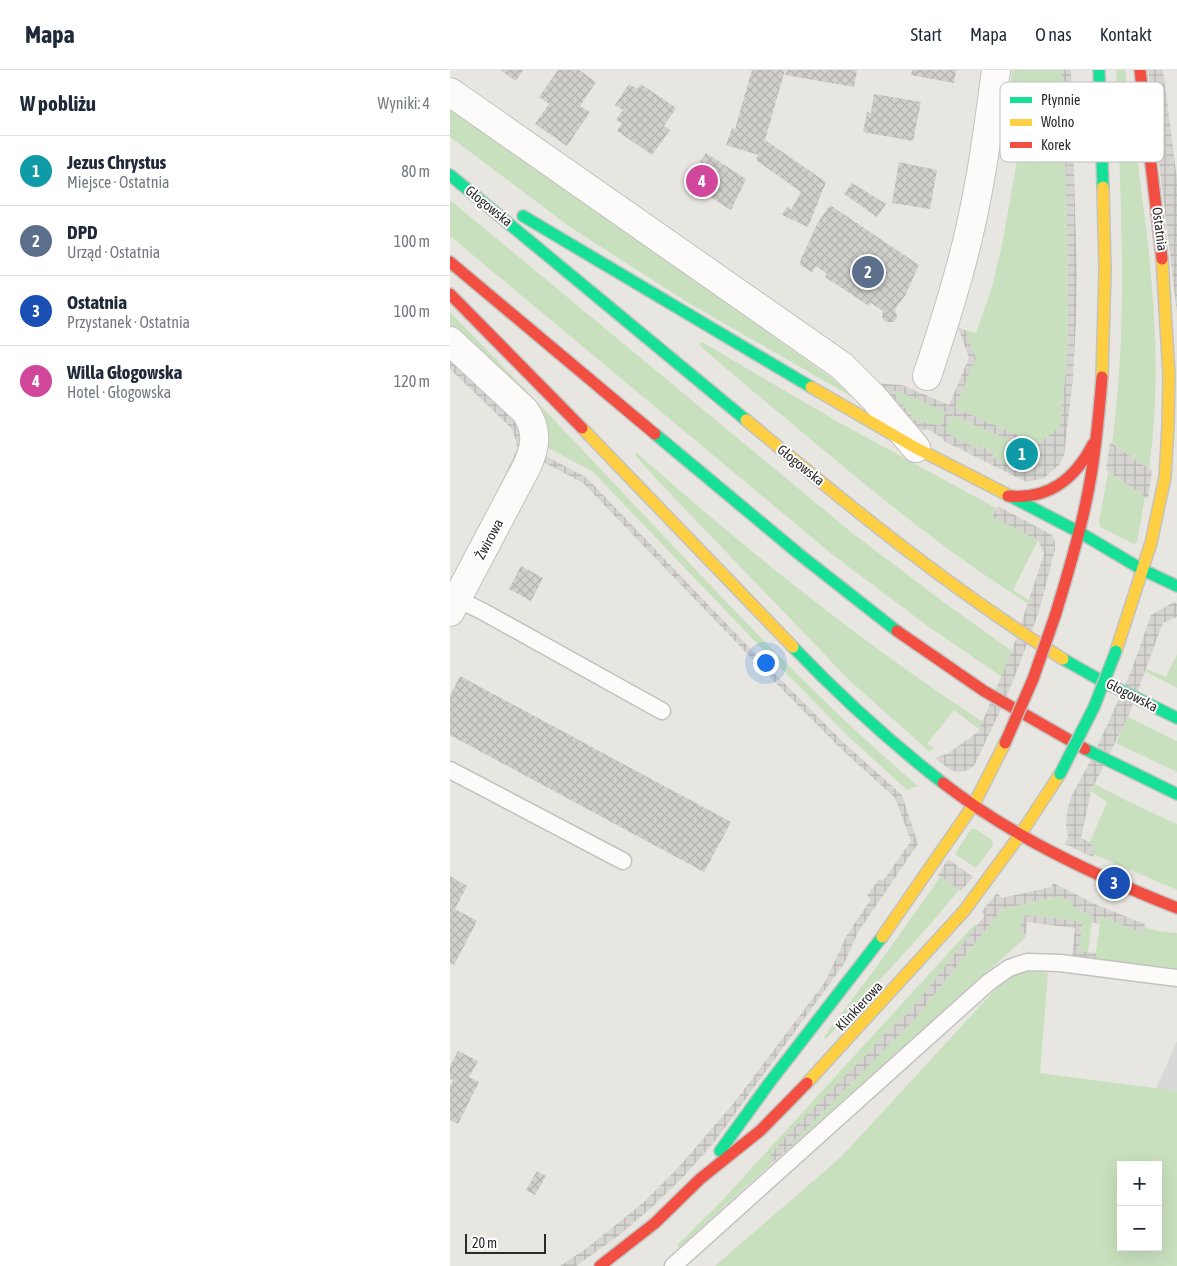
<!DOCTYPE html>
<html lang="pl">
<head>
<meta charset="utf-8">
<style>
	body { margin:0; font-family:"Asap Condensed",sans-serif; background:#f2f2f3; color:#1f2937 }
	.controls { position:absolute; right:15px; bottom:15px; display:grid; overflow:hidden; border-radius:0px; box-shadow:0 5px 20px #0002 }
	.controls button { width:45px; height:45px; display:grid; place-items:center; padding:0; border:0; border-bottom:1px solid #e0e1e3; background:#fff; color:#1f2937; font:25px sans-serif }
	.scale { position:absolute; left:15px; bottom:12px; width:81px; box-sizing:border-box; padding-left:5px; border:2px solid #2b2b2b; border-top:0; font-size:14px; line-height:18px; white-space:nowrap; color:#2b2b2b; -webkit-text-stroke:4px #fff; paint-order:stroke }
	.you { position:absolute; left:315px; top:592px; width:18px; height:18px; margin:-12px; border:4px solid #fff; border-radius:50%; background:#1a73e8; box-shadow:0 0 0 8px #1a73e833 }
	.badge { display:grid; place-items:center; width:32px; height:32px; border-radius:50%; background:#d93025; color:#fff; font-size:16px; font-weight:700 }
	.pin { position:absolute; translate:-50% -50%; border:2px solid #fff; box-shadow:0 1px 5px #0006 }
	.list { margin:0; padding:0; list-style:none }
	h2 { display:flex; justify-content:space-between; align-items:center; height:65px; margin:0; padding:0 20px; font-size:21px }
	h2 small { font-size:16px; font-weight:400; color:#747a83 }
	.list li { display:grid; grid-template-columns:32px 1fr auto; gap:15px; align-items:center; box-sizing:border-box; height:70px; padding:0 20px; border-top:1px solid #e0e1e3 }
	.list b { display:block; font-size:19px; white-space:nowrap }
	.list p { margin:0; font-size:16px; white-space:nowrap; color:#747a83 }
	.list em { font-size:16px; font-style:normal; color:#747a83 }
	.map { position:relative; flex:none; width:727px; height:1196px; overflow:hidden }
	header { display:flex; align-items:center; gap:30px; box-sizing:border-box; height:70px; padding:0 25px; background:#fff; border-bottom:1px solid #e0e1e3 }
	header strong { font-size:24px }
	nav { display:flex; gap:28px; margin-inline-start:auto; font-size:18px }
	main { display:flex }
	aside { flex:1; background:#fff }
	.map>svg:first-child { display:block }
	.industrial { fill:#d9d7d8 }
	.grass { fill:#c9e0be; fill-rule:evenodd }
	.plaza { fill:url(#plaza-grid); fill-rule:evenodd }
	.building { fill:url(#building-cross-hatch) }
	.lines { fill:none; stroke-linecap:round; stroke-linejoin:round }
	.lane-casing { stroke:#c2c2c1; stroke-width:19 }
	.street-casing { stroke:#c2c2c1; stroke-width:30 }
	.fast-casing { stroke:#c2c2c1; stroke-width:14 }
	.slow-casing { stroke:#c2c2c1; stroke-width:14 }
	.jam-casing { stroke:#c2c2c1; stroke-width:14 }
	.lane { stroke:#fcfbfa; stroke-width:16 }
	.street { stroke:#fcfbfa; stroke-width:28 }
	.fast { stroke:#16e098; stroke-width:11 }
	.slow { stroke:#ffcf43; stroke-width:11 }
	.jam { stroke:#f24e42; stroke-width:11 }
	.fast-bridge-casing { stroke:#c2c2c1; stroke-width:14; stroke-linecap:butt }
	.jam-bridge-casing { stroke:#c2c2c1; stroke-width:14; stroke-linecap:butt }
	.fast-bridge { stroke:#16e098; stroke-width:11 }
	.jam-bridge { stroke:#f24e42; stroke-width:11 }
	.labels { text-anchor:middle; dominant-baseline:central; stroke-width:4; stroke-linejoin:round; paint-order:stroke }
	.street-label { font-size:14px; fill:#2b2b2b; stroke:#fff }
	.key { fill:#fff; stroke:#bfbfbf; stroke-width:1 }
	.key-label { font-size:14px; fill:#2b2b2b }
</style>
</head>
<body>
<header>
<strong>Mapa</strong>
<nav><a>Start</a><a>Mapa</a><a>O nas</a><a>Kontakt</a></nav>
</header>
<main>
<aside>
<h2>W pobliżu<small>Wyniki: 4</small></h2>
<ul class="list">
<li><span class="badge" style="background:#0f9aa8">1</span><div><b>Jezus Chrystus</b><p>Miejsce · Ostatnia</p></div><em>80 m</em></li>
<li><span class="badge" style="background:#5c6f8a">2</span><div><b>DPD</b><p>Urząd · Ostatnia</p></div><em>100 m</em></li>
<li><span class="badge" style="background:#1a4fb4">3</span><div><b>Ostatnia</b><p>Przystanek · Ostatnia</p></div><em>100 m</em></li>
<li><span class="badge" style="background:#d1479c">4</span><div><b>Willa Głogowska</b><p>Hotel · Głogowska</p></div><em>120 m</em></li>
</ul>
</aside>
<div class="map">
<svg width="727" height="1196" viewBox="0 0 727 1196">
	<defs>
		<pattern id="plaza-grid" width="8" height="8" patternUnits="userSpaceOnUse" patternTransform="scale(1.25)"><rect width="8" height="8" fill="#d6d4d0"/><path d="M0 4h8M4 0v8" fill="none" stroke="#b8b6b3"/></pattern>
		<pattern id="building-cross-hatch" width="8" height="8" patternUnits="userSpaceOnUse" patternTransform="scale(1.25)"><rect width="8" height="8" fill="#d1cfcc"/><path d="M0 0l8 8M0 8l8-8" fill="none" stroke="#b4b2af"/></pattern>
	</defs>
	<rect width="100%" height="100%" fill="#e8e6e1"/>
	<polygon class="industrial" points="727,971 727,1021 706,1019"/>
	<g class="grass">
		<polygon points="562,0 612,0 617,149 618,250 617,290 610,357 588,374 504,338 526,288 515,260 526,263 542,217 552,175 575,45 558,41"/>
		<path d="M666,0H675C692,132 718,266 699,399L662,373C679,250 670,124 666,0Z"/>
		<polygon points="0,36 330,271 384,310 411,332 237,232 120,157 0,67"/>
		<polygon points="0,130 401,462 496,534 562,581 552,607 479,557 383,485 0,166"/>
		<path d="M0,242C83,326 164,414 246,500C317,575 389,649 468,716L457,720L399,667L322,589L142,401L94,376L0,261Z"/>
		<path d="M252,272L390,353L546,438L543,447L588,470L563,520L580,531L579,534C507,489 442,437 377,383C334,347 291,312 249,275Z"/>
		<polygon points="441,321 450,322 496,342 490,356 465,350"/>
		<polygon points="502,345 581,379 559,395 542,387 544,383 529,376 527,379 499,364 495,360"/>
		<path d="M186,382C296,480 410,571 533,652L529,659L504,640L477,674L484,677L480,682L400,611L209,412L185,385Z"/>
		<polygon points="658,402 695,427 687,472 684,474 650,457 649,453"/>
		<polygon points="727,584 727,618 696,602 697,599 716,607"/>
		<polygon points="678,647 727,671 727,702 666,673"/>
		<polygon points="645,714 679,732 727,754 727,820 643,784 644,782 640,772 657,732 641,721"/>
		<polygon points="521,759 525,759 542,770 543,775 526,798 505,784"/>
		<polygon points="490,807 509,820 477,858 376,969 374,967 433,888"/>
		<polygon points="609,826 624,833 622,836 640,845 643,841 638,882 629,881 632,855 630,851 576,845 572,848 570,864 576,864 575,868 343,1075 342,1073 465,949 552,839"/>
		<polygon points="651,845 692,863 694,857 708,861 727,863 727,899 645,889"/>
		<polygon points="524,855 527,856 460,941 429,969 420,981 319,1089 322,1093 229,1178 227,1175 266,1137"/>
		<path d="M576,900L598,903L590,1003L727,1021V1196H265L392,1086L543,922L561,904ZM671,1095H708V1177H671Z"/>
	</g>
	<g class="plaza">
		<path d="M612,0H621L627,206L626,250L623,309L614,385L610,394L594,408L576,412L494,371L492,368L481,361L476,359L468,362L421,313L452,315L499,335L519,288L508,257L515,260L526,288L505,338L588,374L610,357L617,290L618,250L617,149ZM442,321L450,322L496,342L490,356L465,350ZM502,345L581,379L559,395L542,387L544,383L529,375L527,379L499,364L495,360Z"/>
		<polygon points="698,0 713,0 727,109 727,243"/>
		<polygon points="0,289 67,353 74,376 58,405 58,402 56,402 67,380 66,371 62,359 0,299"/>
		<polygon points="660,372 702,401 698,429 656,400"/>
		<polygon points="94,385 137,408 316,595 394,673 452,725 468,774 408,862 394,894 265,1071 235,1105 201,1138 168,1166 126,1196 110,1196 137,1178 194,1132 227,1099 283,1034 375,912 397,865 421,829 417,826 429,809 433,811 461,771 445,728 390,678 312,599 133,413 91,391"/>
		<polygon points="548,436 602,465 605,471 605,480 589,541 567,601 552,637 524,696 516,701 509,702 502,701 486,689 487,687 497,684 528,662 562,581 594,484 588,470 542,447"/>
		<polygon points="724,532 727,534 727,547 713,553 678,647 641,721 631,768 640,772 645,782 643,787 615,774 618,766 616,756 617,742 621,727 642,688 659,651 682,599 701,545"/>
		<polygon points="498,789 523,807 511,821 488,805"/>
		<polygon points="603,813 647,835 695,854 692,863 651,846 649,854 641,852 642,843 640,845 622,836 623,833 609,826 552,839 465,949 342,1073 343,1075 322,1093 318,1089 334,1068 420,981 429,969 460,941 535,845 531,842 547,823 552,828 601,817"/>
		<polygon points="576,845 630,851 632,855 629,881 646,883 645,889 622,886 625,858 577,852 576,864 570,864 572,848"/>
	</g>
	<g class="building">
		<polygon points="50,0 73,0 66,11"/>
		<polygon points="108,0 129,0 146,12 130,36 140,42 117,76 85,54 99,34 89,27"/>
		<polygon points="302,0 335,0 315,70 376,112 358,157 332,145 337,137 341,140 351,122 306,90 308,85 276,75 282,58 285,59"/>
		<polygon points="337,0 407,0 404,17 335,5"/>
		<polygon points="462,0 506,0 504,13 461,5"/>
		<polygon points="179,14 187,19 191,14 226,38 214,56 220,60 202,85 167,61 172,53 166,50 173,40 165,35"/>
		<polygon points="424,24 471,32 463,71 413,62 417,42 421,43"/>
		<polygon points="256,83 296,109 281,140 236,112"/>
		<polygon points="449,92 487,100 480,139 442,133"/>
		<polygon points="402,113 436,134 427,147 394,124"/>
		<polygon points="380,135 469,195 455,226 445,239 447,247 444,252 435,252 432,247 433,241 421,233 419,236 375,207 377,204 366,196 362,202 349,194 367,154"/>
		<polygon points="71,496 93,508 81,531 59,519"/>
		<polygon points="10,606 281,752 254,802 0,665 0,626"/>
		<polygon points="0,806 17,816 5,839 27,851 4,895 0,893"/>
		<polygon points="8,981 28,991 19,1007 29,1012 8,1054 0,1050 0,1017 3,1010 0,1009 0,996"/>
		<polygon points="87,1101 96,1106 85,1125 76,1120"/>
	</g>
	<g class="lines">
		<g class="lane-casing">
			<g id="lane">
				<polyline points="7,529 32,541 212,641"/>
				<polyline points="0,700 173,791"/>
				<polyline points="223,1196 539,912 559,898 577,892 610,893 727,908"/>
			</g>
		</g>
		<g class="street-casing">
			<g id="street">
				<polyline points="0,22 392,296 424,328 466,378"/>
				<path d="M0,271L75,341C88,360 86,376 77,396L0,542"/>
				<path d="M477,306C493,258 509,209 520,159C532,107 539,53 546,0"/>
			</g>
		</g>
		<g class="fast-casing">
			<g id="fast">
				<polyline points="649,0 653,117"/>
				<polyline points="0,105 296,350"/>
				<polyline points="73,146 361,317"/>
				<polyline points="205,364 349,484 447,561"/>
				<polyline points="556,424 629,462 693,500 727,516"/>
				<path d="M343,577C390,626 439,671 493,713"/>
				<polyline points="613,589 650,610 727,648"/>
				<polyline points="635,679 727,724"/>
				<polyline points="270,1081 320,1012 432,867"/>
			</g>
		</g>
		<g class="slow-casing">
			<g id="slow">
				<polyline points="652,307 655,200 653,117"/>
				<polyline points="361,317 466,378 556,424"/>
				<path d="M296,350C398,435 500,519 613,589"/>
				<polyline points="132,358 343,577"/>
				<polyline points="666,581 701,473 715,407 718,356 719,305 712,189"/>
				<polyline points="432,867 524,734 555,673"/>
				<polyline points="357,1013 514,841 570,765 610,704"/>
			</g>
		</g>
		<g class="jam-casing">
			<g id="jam">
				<polyline points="690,0 712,189"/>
				<polyline points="0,192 205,364"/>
				<polyline points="0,224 132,358"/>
				<path d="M558,426C599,430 625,409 643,374"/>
				<path d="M605,546C618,504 631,461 639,417C646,381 649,344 652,307"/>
				<polyline points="447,561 534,621 635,679"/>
				<path d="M493,713C564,768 644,805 727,838"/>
				<polyline points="150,1196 205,1153 250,1109 311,1060 357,1013"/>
			</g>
		</g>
		<use href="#lane" class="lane"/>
		<use href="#street" class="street"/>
		<use href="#fast" class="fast"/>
		<use href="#slow" class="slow"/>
		<use href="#jam" class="jam"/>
		<g class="fast-bridge-casing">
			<polyline id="fast-bridge" points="610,704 644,637 666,581"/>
		</g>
		<g class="jam-bridge-casing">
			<polyline id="jam-bridge" points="555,673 583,609 605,546"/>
		</g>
		<use href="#fast-bridge" class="fast-bridge"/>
		<use href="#jam-bridge" class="jam-bridge"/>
	</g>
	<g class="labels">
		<g class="street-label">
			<text transform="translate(39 136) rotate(39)">Głogowska</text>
			<text transform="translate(710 159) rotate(83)">Ostatnia</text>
			<text transform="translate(351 395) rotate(39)">Głogowska</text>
			<text transform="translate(39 469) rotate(-62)">Żwirowa</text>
			<text transform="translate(682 625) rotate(27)">Głogowska</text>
			<text transform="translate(409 936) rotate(-47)">Klinkierowa</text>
		</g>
	</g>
	<rect x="550" y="12" width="164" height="80" rx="8" class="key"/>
	<rect x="560" y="27" width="22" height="6" fill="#16e098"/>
	<rect x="560" y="49" width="22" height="7" fill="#ffcf43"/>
	<rect x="560" y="72" width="22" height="6" fill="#f24e42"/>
	<g class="key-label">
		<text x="591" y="35">Płynnie</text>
		<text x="591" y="57">Wolno</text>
		<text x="591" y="80">Korek</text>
	</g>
</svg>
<div class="controls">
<button>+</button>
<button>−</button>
</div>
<div class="scale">20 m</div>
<div class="you"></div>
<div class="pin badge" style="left:572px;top:384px;background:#0f9aa8">1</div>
<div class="pin badge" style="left:418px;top:202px;background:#5c6f8a">2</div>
<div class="pin badge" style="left:664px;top:813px;background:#1a4fb4">3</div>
<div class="pin badge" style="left:252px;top:111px;background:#d1479c">4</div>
</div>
</main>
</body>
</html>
